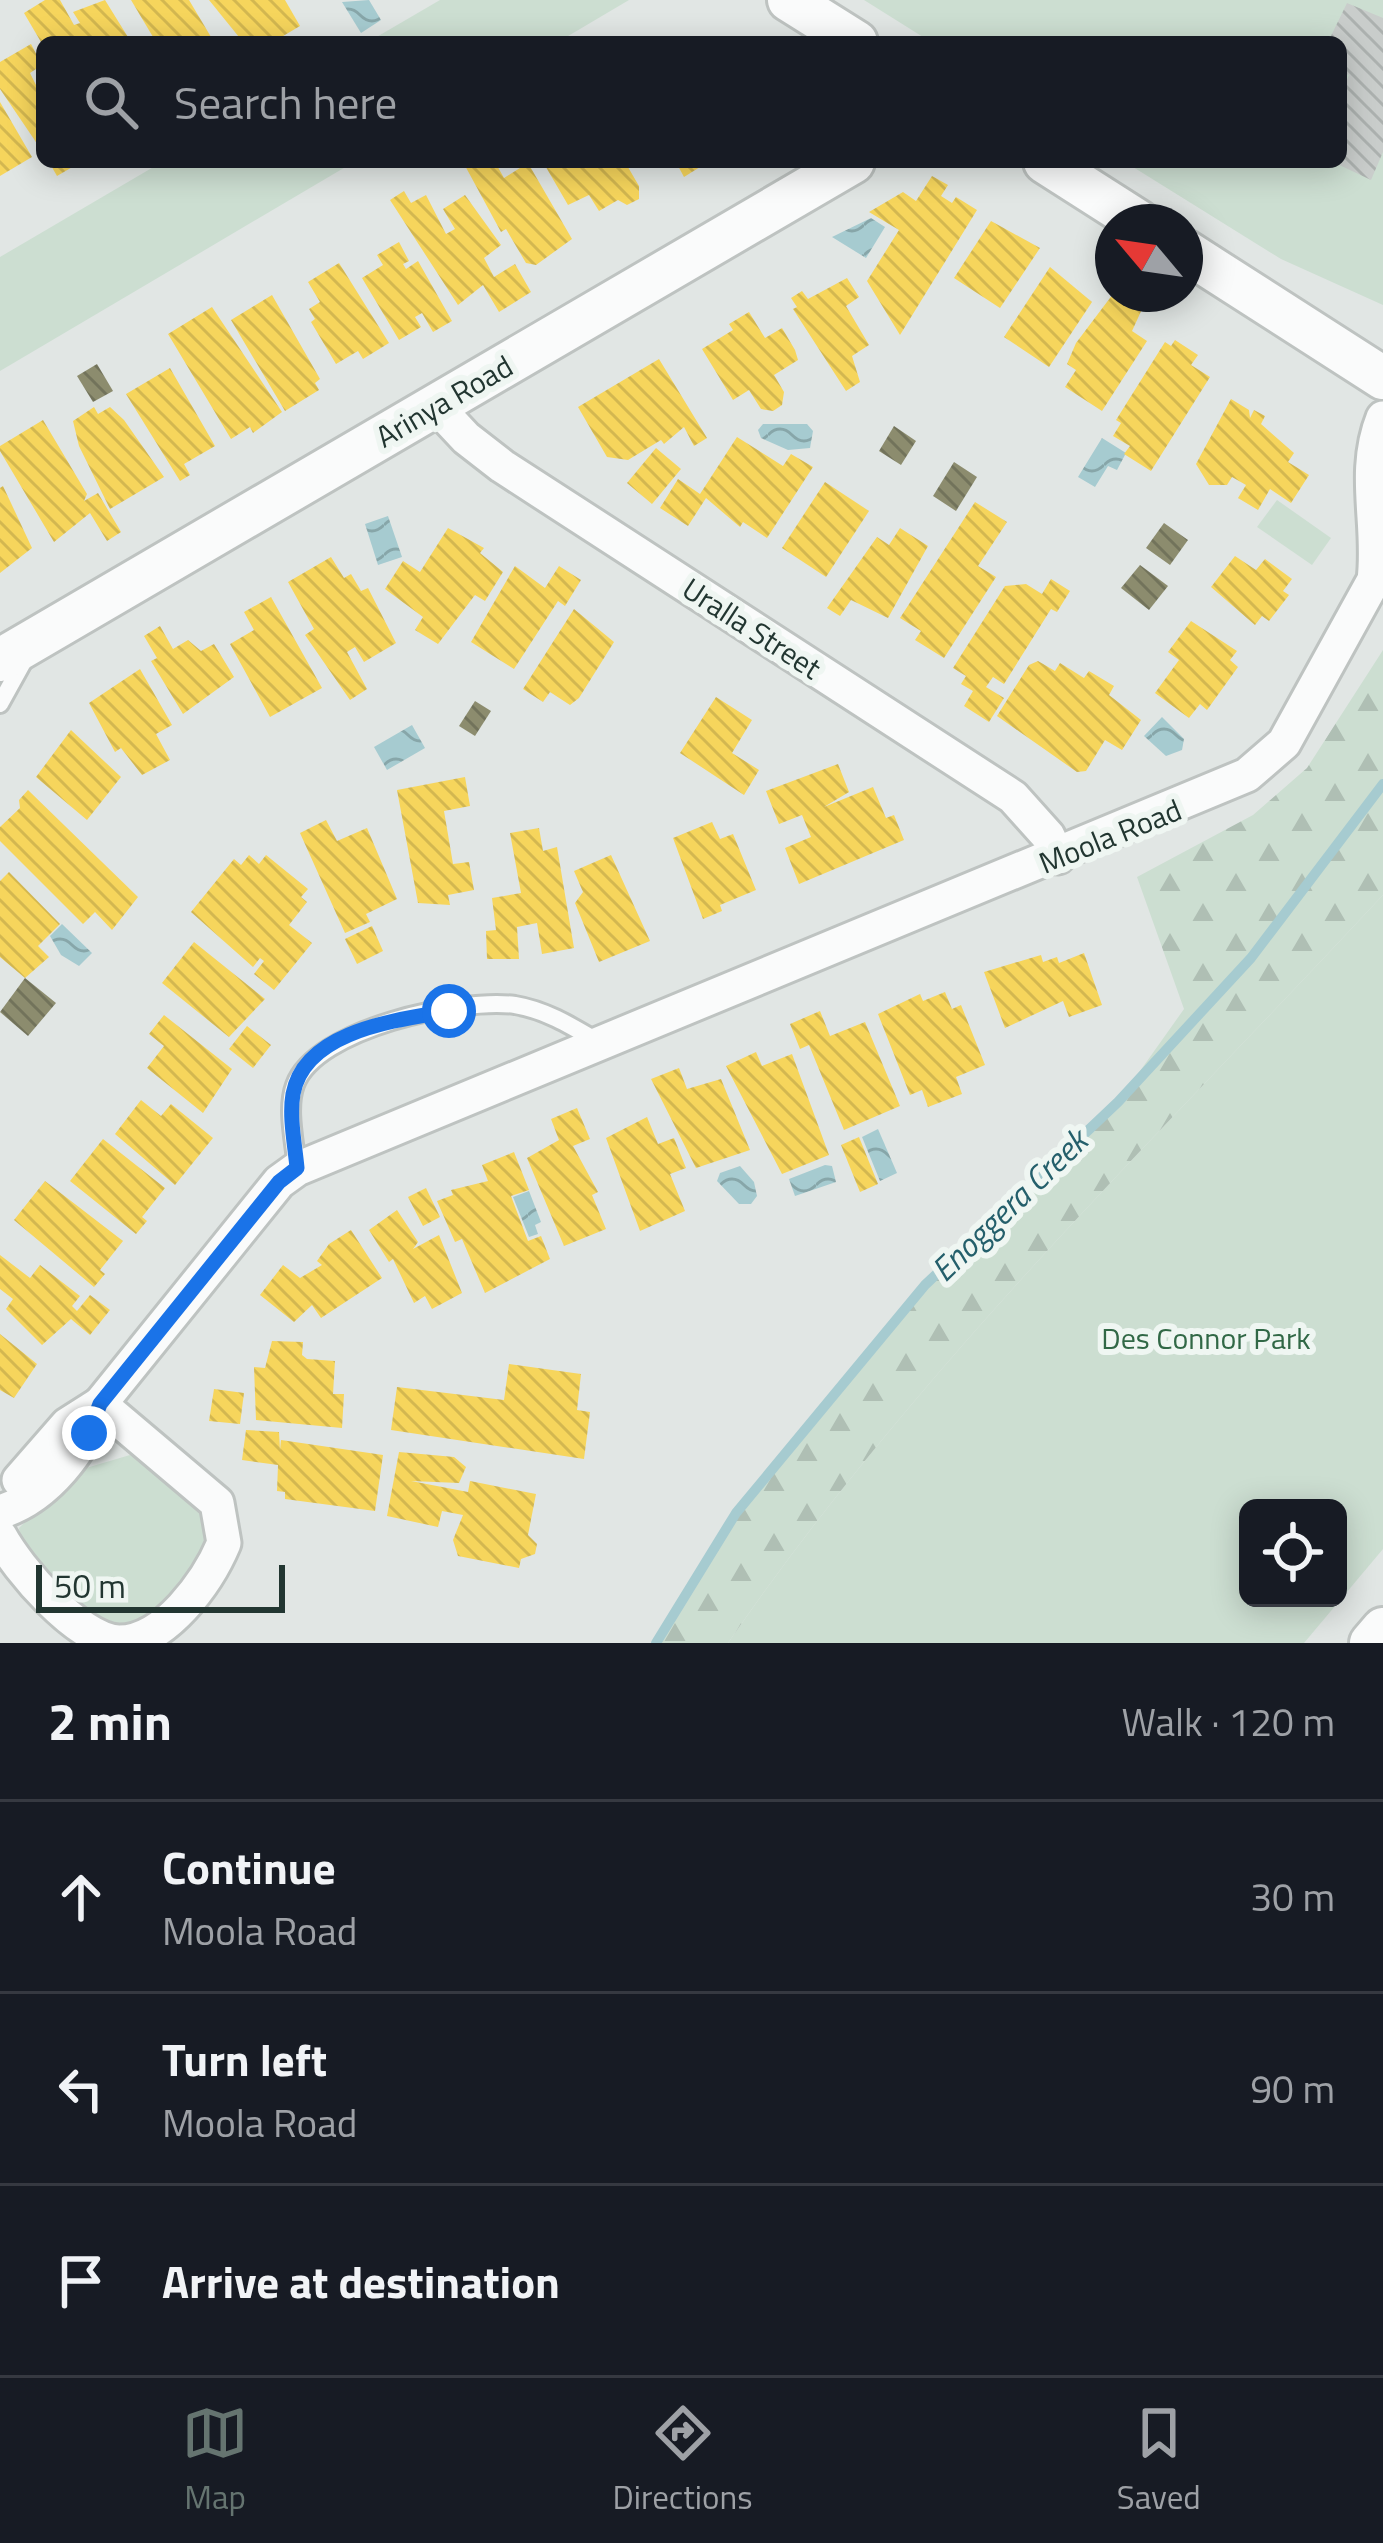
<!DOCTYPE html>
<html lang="en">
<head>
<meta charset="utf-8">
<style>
	body { margin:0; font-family:"Titillium Web",sans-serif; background:#242831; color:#f1f3f6 }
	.controls { position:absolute; right:36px; bottom:36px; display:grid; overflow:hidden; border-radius:18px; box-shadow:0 6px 30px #0003 }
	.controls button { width:108px; height:108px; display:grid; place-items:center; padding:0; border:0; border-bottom:3px solid #363941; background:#171b24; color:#f1f3f6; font:60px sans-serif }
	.compass { position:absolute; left:1095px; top:204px; width:108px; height:108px; border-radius:50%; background:#171b24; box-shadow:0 6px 30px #0003; rotate:299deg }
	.scale { position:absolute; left:36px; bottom:30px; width:249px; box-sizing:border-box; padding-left:12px; border:6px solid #223631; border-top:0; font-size:33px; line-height:42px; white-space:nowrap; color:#223631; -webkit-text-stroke:9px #eff6f2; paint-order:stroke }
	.stop { position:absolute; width:36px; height:36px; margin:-27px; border:9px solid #1a73e8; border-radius:50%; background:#fff }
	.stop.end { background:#1a73e8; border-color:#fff; box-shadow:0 3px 12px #0008 }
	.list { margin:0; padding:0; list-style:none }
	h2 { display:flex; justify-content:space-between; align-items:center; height:156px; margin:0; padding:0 48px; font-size:51px }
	h2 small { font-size:39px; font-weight:400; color:#9ea1a6 }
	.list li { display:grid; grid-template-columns:78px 1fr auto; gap:36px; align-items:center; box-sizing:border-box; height:192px; padding:0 48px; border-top:3px solid #363941 }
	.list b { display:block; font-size:45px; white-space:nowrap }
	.list p { margin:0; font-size:39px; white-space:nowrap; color:#9ea1a6 }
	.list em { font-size:39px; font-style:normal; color:#9ea1a6 }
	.icon { flex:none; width:66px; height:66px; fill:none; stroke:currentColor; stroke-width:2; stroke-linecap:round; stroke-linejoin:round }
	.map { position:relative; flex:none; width:1383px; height:1643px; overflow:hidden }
	.search { position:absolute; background:#171b24; box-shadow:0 6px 30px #0003; left:36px; right:36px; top:36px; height:132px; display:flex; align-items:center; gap:30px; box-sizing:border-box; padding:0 42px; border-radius:18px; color:#9ea1a6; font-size:45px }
	.sheet { height:732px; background:#171b24 }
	nav { display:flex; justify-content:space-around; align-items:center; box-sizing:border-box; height:168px; border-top:3px solid #363941; background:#171b24; font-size:33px; color:#9ea1a6 }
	nav a { display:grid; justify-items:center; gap:6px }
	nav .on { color:#657470 }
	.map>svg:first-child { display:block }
	.green { fill:#ccded1; fill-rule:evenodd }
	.forest { fill:url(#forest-firs) }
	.water { fill:url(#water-waves) }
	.homes { fill:url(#homes-back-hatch) }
	.industry { fill:url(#industry-back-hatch) }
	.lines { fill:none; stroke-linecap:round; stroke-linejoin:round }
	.stream { stroke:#a6cbd0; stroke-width:10 }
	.building { fill:url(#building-back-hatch) }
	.service-casing { stroke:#bec3c1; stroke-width:22 }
	.minor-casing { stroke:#bec3c1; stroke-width:39 }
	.tertiary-casing { stroke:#bec3c1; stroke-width:48 }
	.service { stroke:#fafbfb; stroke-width:16 }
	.minor { stroke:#fafbfb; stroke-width:33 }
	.tertiary { stroke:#fafbfb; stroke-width:42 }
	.route { stroke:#1a73e8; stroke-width:15 }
	.labels { text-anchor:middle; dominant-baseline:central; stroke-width:12; stroke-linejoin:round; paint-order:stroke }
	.street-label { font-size:30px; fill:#223631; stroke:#eff6f2 }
	.park-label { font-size:30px; fill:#316846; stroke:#eff6f2 }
	.water-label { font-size:33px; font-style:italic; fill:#245f6b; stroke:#eff6f2 }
</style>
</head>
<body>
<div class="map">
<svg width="1383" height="1643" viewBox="0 0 1383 1643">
	<defs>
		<pattern id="forest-firs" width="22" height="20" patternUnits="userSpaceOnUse" patternTransform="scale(3)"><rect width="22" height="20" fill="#ccded1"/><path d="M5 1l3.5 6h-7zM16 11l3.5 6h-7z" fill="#afbfb4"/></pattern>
		<pattern id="water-waves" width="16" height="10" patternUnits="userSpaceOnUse" patternTransform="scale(3)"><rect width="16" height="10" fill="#a6cbd0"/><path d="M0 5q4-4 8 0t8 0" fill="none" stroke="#87a6a9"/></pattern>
		<pattern id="homes-back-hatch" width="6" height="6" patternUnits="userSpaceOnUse" patternTransform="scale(3)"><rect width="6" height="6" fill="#f6d55c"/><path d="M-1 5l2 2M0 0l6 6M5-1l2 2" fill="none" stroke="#d3b750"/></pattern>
		<pattern id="industry-back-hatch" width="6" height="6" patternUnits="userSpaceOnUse" patternTransform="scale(3)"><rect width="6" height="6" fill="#8c8c6e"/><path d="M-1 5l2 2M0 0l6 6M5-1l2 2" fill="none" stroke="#72735b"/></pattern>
		<pattern id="building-back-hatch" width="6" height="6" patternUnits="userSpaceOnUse" patternTransform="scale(3)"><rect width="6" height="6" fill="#c9cdcb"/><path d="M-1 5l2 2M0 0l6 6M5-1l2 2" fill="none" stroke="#acb1af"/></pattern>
	</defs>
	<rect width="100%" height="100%" fill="#e1e6e4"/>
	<g class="green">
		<polygon points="440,0 629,0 558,42 368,42"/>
		<polygon points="864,0 1383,0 1383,305 1281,259 1125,162 1341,162 1341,42 931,42"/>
		<polygon points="162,162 354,162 0,371 0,257"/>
		<polygon points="1277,500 1331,538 1312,565 1257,527"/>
		<path d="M1383,895V1549L1304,1643H728C917,1368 1157,1138 1383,895ZM1248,1508H1338V1598H1248Z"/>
		<path d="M130,1455L140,1457C159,1472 190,1490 202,1511C226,1555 159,1633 113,1624C91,1619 68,1597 53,1581C39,1566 22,1549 19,1528L76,1471Z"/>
	</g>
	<path class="forest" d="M1383,650V895C1157,1138 917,1368 728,1643H656L736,1513L925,1285L1118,1102L1184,1009L1137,877L1253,815L1307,768Z"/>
	<g class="water">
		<polygon points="369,0 381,20 361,33 342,2"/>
		<polygon points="871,218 885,227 866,258 832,237"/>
		<polygon points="763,424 807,424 813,431 810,448 788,450 761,438 758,430"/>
		<polygon points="1102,438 1126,453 1117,470 1108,466 1095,487 1078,477"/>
		<polygon points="388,516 402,557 378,565 365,524"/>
		<polygon points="1162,717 1184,739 1182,750 1166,756 1144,736"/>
		<polygon points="412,725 425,748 387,770 374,747"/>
		<polygon points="62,924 92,953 79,966 61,955 50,936"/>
		<polygon points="878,1129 897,1173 880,1181 862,1137"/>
		<polygon points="825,1165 832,1166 836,1182 795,1196 789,1179"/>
		<polygon points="740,1166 754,1182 757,1196 751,1204 739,1204 717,1181 720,1173"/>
		<polygon points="529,1191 541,1222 535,1225 538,1234 529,1237 513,1197"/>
	</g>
	<g class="homes">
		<polygon points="45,0 60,0 74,25 80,23 73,12 105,0 131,42 41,42 24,13"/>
		<polygon points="131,0 189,0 214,42 156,42"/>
		<polygon points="209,0 285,0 300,26 273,42 243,42"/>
		<polygon points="31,44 42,65 30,73 36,85 42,82 42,151 0,89 0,62"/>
		<polygon points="0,102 32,157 0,176"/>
		<polygon points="49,162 81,162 57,176"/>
		<polygon points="463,162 495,162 504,178 528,163 572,239 536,265 526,263 506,229 501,232"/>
		<polygon points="543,162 625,162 639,186 639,199 627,205 618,200 599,211 589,195 568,205"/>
		<polygon points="676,162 708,162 684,177"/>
		<polygon points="932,176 948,185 941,196 952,203 956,197 977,210 900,335 867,281 899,230 869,212 903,192 916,201"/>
		<polygon points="404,191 411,203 426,195 446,234 455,229 443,209 465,195 501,245 484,258 494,277 515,264 531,292 499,312 483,285 458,305 390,200"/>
		<polygon points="991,221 1040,248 1000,308 954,278"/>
		<polygon points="399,242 409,261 403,264 406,269 418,261 452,321 433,332 422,313 415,317 421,327 399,340 362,278 383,265 377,255"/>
		<polygon points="339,263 389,343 363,359 358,351 336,364 311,322 315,319 309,309 320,302 308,282"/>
		<polygon points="1050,267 1092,302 1049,367 1004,337"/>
		<polygon points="847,278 859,297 846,306 869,345 852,356 860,382 846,391 793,309 797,307 791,298 802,291 808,299"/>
		<polygon points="1113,294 1149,294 1132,331 1147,341 1102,411 1065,387 1076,370 1067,364 1076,343"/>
		<polygon points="272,295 320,379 315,383 319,390 285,411 231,320"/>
		<polygon points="212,307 282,412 253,433 250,427 231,439 168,334"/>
		<polygon points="749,312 765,338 782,328 795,350 798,360 774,375 784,392 782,405 773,411 761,409 749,390 733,400 702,349 733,330 729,324"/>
		<polygon points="1175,340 1198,355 1191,365 1210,377 1151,471 1124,454 1130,446 1113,436 1121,423 1116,420 1165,342 1171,346"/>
		<polygon points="659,359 707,438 694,446 684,427 664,444 661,440 628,460 607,457 578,407"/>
		<polygon points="170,368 215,446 184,464 190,475 180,481 126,394"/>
		<polygon points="1231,399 1249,410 1250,418 1254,410 1265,416 1261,424 1294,453 1288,462 1309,475 1291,503 1270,489 1258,510 1238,498 1246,485 1232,477 1227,485 1209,485 1196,464"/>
		<polygon points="94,407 98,414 110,407 124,420 164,477 110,509 79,446 73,421"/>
		<polygon points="43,420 87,494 84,501 98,493 121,532 107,541 90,513 54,542 0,451 0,446"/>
		<polygon points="737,437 783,466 791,454 813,467 767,538 743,522 740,527 706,498 688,526 660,508 678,479 700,494"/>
		<polygon points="656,448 681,469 652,504 627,483"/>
		<polygon points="825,482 869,511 826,577 782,548"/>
		<polygon points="3,486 32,548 0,573 0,488"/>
		<polygon points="975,502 1007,522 978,566 996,577 944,658 915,640 921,631 900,618"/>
		<polygon points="448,528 484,548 480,553 503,572 485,601 475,595 438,644 415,630 423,617 385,589 403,561 420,572"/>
		<polygon points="900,528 928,546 888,618 851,600 840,616 827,608 877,537 889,545"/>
		<polygon points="1235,556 1256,570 1265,559 1292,579 1283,591 1289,595 1269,621 1262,616 1255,625 1211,587"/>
		<polygon points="331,557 344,578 351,574 361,591 368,588 396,643 364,662 355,647 347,652 367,689 350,700 305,635 314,629 288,582"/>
		<polygon points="515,566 545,588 559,566 581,580 565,606 558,601 514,669 471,642"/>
		<polygon points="1051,579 1070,591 1057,612 1051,609 1004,684 993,677 986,687 1004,698 989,722 964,706 973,691 961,684 966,676 953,668 1005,586 1026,584 1042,594"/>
		<polygon points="271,597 322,688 270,717 230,644 254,630 244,612"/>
		<polygon points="574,609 614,642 579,698 570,705 550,692 543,702 523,689"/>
		<polygon points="1191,621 1237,651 1230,660 1238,667 1207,710 1200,704 1189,718 1155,693 1179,660 1168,652"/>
		<polygon points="160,626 173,649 188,640 201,651 214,644 234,677 183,714 151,661 157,658 144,636"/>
		<polygon points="1038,661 1055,671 1060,663 1084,678 1089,671 1114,686 1109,695 1141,720 1122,750 1105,740 1086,771 1077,772 997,716 1029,665"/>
		<polygon points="140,669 172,725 156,734 170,760 142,775 121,748 115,752 89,703"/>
		<polygon points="716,697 752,720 732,753 759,770 744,795 680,753"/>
		<polygon points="71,730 121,777 87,820 36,777"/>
		<polygon points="838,764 849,792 824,807 873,787 886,818 894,815 904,840 799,884 785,848 811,837 802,815 779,824 766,791"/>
		<polygon points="465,777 470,806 444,811 453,864 469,862 474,890 448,895 450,905 418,903 397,790"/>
		<polygon points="28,790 138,897 112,930 95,912 83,924 0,841 0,827 20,808 19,800"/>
		<polygon points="326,820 337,841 367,828 397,899 366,914 370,922 345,933 300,833"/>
		<polygon points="712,822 720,839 733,834 756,890 720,905 722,911 703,919 673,838"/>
		<polygon points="539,828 543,851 557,847 574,948 542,954 537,923 517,927 519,959 487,959 486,931 496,930 492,898 521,893 510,833"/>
		<polygon points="249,855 259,864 266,855 308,889 301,897 307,902 289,925 312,943 274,990 254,974 264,961 260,958 253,967 191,912 234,859 241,865"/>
		<polygon points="611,855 650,941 599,962 575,903 583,892 574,871"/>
		<polygon points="9,872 60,924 38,946 49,957 25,978 0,957 0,881"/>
		<polygon points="372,926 383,951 357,964 345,939"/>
		<polygon points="194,942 265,999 229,1037 162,983"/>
		<polygon points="1084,953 1102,1005 1069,1017 1063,1001 1005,1028 984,972 1041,955 1043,962 1057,957 1059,963"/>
		<polygon points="945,992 952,1009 961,1005 985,1065 956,1077 962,1094 928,1107 922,1090 910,1095 878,1014 920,994 923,1001"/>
		<polygon points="820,1011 830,1036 865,1022 900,1106 844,1130 809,1045 800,1049 790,1024"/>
		<polygon points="164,1015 232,1069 203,1113 147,1068 164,1046 149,1034"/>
		<polygon points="247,1026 271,1045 253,1068 229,1049"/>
		<polygon points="756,1052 762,1066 792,1054 829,1155 782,1174 726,1066"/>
		<polygon points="679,1068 687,1089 721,1079 750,1150 696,1168 651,1079"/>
		<polygon points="141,1100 161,1116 171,1104 213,1138 175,1185 115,1134"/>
		<polygon points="577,1108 590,1139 573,1146 598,1192 592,1195 606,1229 564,1246 527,1158 559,1140 551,1119"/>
		<polygon points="647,1117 658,1144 674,1138 686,1168 670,1174 685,1211 640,1231 606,1138"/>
		<polygon points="859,1137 878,1184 860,1192 841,1145"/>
		<polygon points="103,1139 165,1188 142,1217 147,1221 136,1234 70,1181"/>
		<polygon points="514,1152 529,1190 511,1196 528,1241 541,1236 550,1259 485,1293 462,1239 455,1242 437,1201 453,1195 451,1190 488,1181 482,1165"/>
		<polygon points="45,1181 123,1241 100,1270 105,1274 94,1287 14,1220"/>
		<polygon points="426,1188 440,1217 423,1226 408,1197"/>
		<polygon points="397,1210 418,1242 413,1249 439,1235 462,1293 432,1309 425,1296 414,1303 393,1259 389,1262 369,1230"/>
		<polygon points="351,1230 382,1278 321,1318 312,1305 294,1322 260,1295 283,1265 300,1278 322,1265 317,1261 329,1244"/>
		<polygon points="0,1255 30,1278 40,1265 80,1296 72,1306 77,1311 90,1295 110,1310 90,1335 71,1319 42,1345 6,1309 13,1299 0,1289"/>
		<polygon points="0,1334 37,1364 14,1398 0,1390"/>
		<polygon points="272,1341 303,1342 302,1355 307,1359 335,1361 333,1394 344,1394 342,1428 256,1420 254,1367 265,1368"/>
		<polygon points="509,1364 581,1374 577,1410 590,1412 584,1459 391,1430 397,1387 504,1400"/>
		<polygon points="214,1389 244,1393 240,1424 209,1421"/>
		<polygon points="246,1430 279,1432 280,1450 281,1440 383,1455 375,1511 285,1499 285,1492 277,1491 278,1465 242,1460"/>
		<polygon points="399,1452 454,1457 466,1467 459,1483 411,1481 468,1492 470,1481 536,1494 528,1535 537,1544 535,1554 521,1559 519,1568 458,1556 453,1540 463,1515 442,1511 438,1527 387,1516"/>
	</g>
	<g class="industry">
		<polygon points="97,364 113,391 93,402 77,376"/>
		<polygon points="894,426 916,441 901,465 879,451"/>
		<polygon points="954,462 977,477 956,511 933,496"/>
		<polygon points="1164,523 1188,540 1170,565 1146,548"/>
		<polygon points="1140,565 1168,586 1149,610 1121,588"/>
		<polygon points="475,701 491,711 475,736 459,726"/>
		<polygon points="25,978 56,1003 28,1036 0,1012"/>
	</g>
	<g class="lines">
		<polyline class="stream" points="656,1643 736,1513 925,1285 1118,1102 1251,958 1383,784"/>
	</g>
	<polygon class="building" points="1347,3 1383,18 1383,152 1371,180 1333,162 1341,162 1341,93 1349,75 1341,72 1341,42 1328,42"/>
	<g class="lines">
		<g class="service-casing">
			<g id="service">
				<polyline points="0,704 26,657"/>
				<path d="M297,1169C295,1143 286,1109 295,1085C316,1028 460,998 515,1005C546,1010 573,1027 600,1043"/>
			</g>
		</g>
		<g class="minor-casing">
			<g id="minor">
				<polyline points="436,406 466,438 502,466 1013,797 1048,836 1058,857"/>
				<polyline points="19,1480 67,1425 100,1404"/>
				<path d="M0,1512C48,1497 83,1449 100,1404L279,1182L297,1169L1247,775L1284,743L1374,580C1381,524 1361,473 1383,418"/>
				<path d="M0,1536C18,1569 77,1639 118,1642C165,1643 208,1581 224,1543L217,1503L100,1404"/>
			</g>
		</g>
		<g class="tertiary-casing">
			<g id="tertiary">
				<polyline points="789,0 856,42"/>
				<polyline points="1045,162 1139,222"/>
				<polyline points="1185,251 1383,378"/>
				<polyline points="0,660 853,162"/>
				<polyline points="1371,1643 1383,1629"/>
			</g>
		</g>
		<use href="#service" class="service"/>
		<use href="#minor" class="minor"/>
		<use href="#tertiary" class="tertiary"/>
	</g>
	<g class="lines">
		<path class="route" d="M89,1433L100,1404L279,1182L297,1168C295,1145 289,1117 293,1094C305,1030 398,1020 449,1011"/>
	</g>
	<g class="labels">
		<g class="street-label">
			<text transform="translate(444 401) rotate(-30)">Arinya Road</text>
			<text transform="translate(752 628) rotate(33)">Uralla Street</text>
			<text transform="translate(1110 836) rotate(-22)">Moola Road</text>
		</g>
		<g class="park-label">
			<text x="1206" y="1338">Des Connor Park</text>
		</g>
		<g class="water-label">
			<text transform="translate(1009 1205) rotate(-44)">Enoggera Creek</text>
		</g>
	</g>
</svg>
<div class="controls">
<button><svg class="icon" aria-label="locate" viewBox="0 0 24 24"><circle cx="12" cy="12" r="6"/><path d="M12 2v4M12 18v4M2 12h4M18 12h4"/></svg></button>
</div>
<svg class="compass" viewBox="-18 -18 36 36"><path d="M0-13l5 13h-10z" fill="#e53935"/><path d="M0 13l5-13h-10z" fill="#9ea1a6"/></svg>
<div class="scale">50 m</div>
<div class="stop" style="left:449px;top:1011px"></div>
<div class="stop end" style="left:89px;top:1433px"></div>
<div class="search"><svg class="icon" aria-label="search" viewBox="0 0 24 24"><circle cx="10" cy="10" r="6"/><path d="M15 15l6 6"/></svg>Search here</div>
</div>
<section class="sheet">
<h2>2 min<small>Walk · 120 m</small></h2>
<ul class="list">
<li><svg class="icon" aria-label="ahead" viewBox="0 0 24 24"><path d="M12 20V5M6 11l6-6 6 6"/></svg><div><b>Continue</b><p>Moola Road</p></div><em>30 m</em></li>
<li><svg class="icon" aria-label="left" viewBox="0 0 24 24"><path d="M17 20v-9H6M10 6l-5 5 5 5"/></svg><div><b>Turn left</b><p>Moola Road</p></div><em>90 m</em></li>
<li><svg class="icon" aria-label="arrive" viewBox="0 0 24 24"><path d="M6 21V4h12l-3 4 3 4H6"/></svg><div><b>Arrive at destination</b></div></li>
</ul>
</section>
<nav>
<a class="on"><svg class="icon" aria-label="map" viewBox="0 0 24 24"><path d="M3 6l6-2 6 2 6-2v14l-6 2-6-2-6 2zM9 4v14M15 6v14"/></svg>Map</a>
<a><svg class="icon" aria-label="directions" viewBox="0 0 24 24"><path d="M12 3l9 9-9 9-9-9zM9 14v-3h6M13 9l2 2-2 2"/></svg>Directions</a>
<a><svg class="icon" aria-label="saved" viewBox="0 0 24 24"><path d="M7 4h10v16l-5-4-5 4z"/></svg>Saved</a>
</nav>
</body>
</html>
